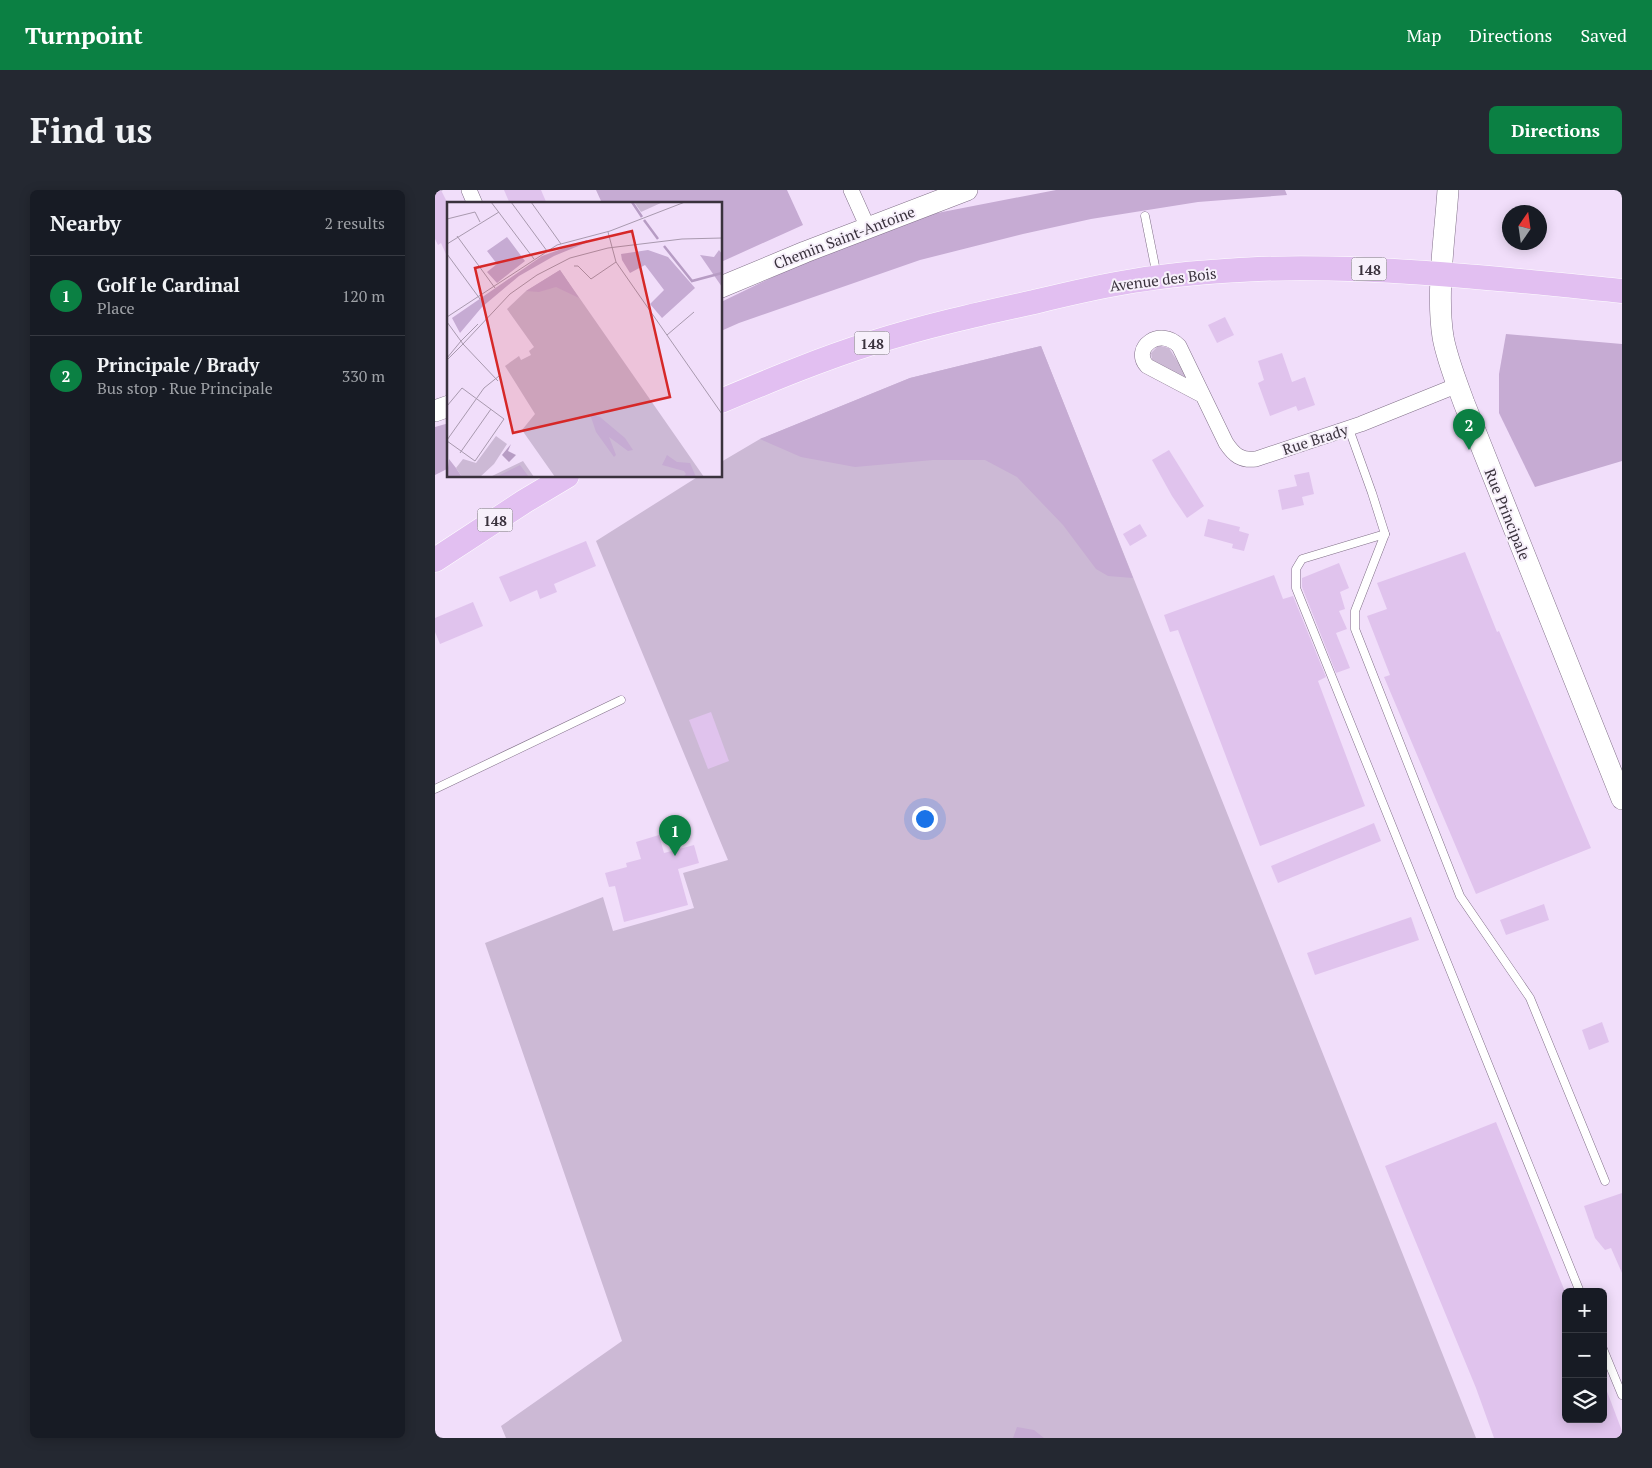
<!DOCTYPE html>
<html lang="en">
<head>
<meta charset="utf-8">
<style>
	body { margin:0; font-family:"PT Serif",serif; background:#242831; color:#f1f3f6 }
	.controls { position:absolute; right:15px; bottom:15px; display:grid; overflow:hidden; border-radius:8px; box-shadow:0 2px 12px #0003 }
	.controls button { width:45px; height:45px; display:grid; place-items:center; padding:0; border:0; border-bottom:1px solid #363941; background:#171b24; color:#f1f3f6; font:25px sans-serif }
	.compass { position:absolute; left:1067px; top:15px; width:45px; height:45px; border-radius:50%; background:#171b24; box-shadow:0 2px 12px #0003; rotate:13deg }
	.you { position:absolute; left:489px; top:628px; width:18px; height:18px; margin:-12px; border:4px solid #fff; border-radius:50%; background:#1a73e8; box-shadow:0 0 0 8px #1a73e833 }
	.badge { display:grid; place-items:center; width:32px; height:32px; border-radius:50%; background:#0b8043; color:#fff; font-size:16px; font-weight:700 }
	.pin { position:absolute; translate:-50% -41px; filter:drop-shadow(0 1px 2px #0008) }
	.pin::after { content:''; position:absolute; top:26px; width:18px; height:15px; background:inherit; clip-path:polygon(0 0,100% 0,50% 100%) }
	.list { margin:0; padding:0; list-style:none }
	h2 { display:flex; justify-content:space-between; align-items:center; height:65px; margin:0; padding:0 20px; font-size:21px }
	h2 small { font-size:16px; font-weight:400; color:#9ea1a6 }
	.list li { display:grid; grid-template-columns:32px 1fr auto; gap:15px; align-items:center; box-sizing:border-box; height:80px; padding:0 20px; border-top:1px solid #363941 }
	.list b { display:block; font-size:19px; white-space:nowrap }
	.list p { margin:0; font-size:16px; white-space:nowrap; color:#9ea1a6 }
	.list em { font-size:16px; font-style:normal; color:#9ea1a6 }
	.icon { flex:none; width:28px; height:28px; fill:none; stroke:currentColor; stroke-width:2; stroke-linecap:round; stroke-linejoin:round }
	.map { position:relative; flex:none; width:1187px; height:1248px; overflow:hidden; border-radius:8px }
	header { display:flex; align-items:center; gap:30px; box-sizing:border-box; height:70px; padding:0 25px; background:#0b8043; color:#fff }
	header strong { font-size:24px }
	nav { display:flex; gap:28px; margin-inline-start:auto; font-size:18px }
	.intro { display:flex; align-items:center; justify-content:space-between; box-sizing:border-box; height:120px; padding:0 30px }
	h1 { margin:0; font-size:35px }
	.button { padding:12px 22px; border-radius:8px; background:#0b8043; color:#fff; font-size:18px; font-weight:700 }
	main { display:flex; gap:30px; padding:0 30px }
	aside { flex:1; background:#171b24; border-radius:8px; box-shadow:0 2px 12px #0003 }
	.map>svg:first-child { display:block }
	.green { fill:#ccb9d5 }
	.forest { fill:#c6abd3 }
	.building { fill:#e0c3ed }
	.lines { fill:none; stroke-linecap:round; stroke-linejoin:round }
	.lane-casing { stroke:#817088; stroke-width:9 }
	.street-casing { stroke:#817088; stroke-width:16 }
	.secondary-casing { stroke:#817088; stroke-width:22 }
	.primary-casing { stroke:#fff; stroke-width:25 }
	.lane { stroke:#fff; stroke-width:8 }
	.street { stroke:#fff; stroke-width:15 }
	.secondary { stroke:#fff; stroke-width:21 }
	.primary { stroke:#e2bff1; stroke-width:24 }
	.labels { text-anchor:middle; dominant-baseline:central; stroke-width:4; stroke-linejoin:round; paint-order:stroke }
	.shield { fill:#f7f0fb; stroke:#736b76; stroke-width:1 }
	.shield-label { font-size:14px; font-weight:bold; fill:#3a323d }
	.street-label { font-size:15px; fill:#3a323d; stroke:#f7f0fb }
	.inset-river { fill:none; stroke:#b79cc4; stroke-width:2.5 }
	.inset-road { fill:none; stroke:#a899ae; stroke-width:1 }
	.view { fill:#d62828; fill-opacity:0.15; stroke:#d62828; stroke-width:2.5 }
	.inset-edge { fill:none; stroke:#3a323d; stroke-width:2.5 }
</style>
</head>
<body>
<header>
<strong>Turnpoint</strong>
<nav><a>Map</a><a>Directions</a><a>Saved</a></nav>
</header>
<div class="intro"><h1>Find us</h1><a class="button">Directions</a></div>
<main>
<aside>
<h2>Nearby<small>2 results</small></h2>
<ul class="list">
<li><span class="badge">1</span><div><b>Golf le Cardinal</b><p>Place</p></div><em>120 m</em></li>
<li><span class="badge">2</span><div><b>Principale / Brady</b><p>Bus stop · Rue Principale</p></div><em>330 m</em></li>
</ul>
</aside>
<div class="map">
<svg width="1187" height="1248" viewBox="0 0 1187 1248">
	<rect width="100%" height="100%" fill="#f1defa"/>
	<g class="green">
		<polygon points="606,156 1041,1248 71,1248 66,1236 187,1151 50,753 168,707 178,741 259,718 248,683 293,670 161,351 264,286 286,286 286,272 325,249 475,188"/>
		<polygon points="726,156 734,158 755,191 717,170 716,163 722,157"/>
	</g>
	<g class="forest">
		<polygon points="161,0 352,0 368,35 286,72 286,14 160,14 166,11"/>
		<polygon points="621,0 850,0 852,5 763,12 656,29 588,44 485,70 304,133 286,141 286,112 361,76 497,24"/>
		<polygon points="1071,144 1187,154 1187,271 1100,297 1064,223 1064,184"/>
		<polygon points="606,156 698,388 673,386 661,379 628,335 582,287 550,270 498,270 420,277 366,267 325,249 475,188"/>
		<polygon points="14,233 14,278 0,285 0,237"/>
		<polygon points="582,1237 599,1240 609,1248 578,1248"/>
	</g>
	<g class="building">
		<polygon points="0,0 6,0 14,16 14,71 6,53 3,55 0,49"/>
		<polygon points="69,0 106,0 112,14 75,14"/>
		<polygon points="790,127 799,145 782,153 773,135"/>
		<polygon points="847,163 857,192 870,187 880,215 863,221 861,216 835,226 823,193 829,190 823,171"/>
		<polygon points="734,260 769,316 752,328 737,306 717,270"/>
		<polygon points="874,282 879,304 867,307 869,315 847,320 843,300 862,296 859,285"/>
		<polygon points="773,329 805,337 804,341 814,344 809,361 797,358 798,354 769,346"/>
		<polygon points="705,334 712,346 695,356 688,344"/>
		<polygon points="151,351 161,376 119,394 122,402 105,409 102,400 75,412 64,387"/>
		<polygon points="1030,362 1062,442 1064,441 1156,658 1041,704 949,487 955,485 932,426 952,419 942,393"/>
		<polygon points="904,373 914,398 905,402 910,419 904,421 912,439 901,443 915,478 901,483 867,397 867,388"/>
		<polygon points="839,385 848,409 858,406 891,487 883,491 930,616 825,656 743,440 735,442 729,425"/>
		<polygon points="38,412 48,436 5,454 0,442 0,428"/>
		<polygon points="276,522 294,571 273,579 254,530"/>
		<polygon points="939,633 946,651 843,693 836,676"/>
		<polygon points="224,645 229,663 259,655 264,673 243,679 253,715 189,732 180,696 174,697 170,683 192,677 191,673 206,669 201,652"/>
		<polygon points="1109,714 1114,730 1071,745 1065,730"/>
		<polygon points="976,727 984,750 880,785 872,763"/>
		<polygon points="1167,832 1174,852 1154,860 1147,840"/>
		<polygon points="1061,932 1131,1104 1131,1229 1168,1229 1168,1196 1170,1196 1187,1241 1187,1248 1059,1248 1041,1198 966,1016 950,976"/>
		<polygon points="1187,1003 1187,1083 1176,1058 1170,1060 1160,1048 1149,1016"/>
	</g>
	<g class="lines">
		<g class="lane-casing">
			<g id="lane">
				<polyline points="710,26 722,86"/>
				<polyline points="914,239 937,303 950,344 920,421 920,439 1025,706 1095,808 1170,991"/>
				<polyline points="950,344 867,369 861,379 861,398 1145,1102"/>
				<polyline points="0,599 186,510"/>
				<polyline points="1168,1159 1187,1205"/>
			</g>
		</g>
		<g class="street-casing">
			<g id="street">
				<polyline points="34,0 40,14"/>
				<polyline points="416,0 433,38"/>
				<path d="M767,205L712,176C696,158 725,136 744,156L791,253C799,265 806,271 821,269L926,234L1023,195"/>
			</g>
		</g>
		<g class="secondary-casing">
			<g id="secondary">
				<path d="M1013,0C1010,46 1001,102 1008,147C1012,169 1021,191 1029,213L1187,609"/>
				<polyline points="286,97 370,62 532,0"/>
				<polyline points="0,221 14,216"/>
			</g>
		</g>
		<g class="primary-casing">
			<g id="primary">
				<path d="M286,211C336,190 386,169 437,153C490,136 544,124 599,112C632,104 665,96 698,91C739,84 781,81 823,79C945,75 1066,89 1187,101"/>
				<polyline points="0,370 90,311 132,286"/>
			</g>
		</g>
		<use href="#lane" class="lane"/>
		<use href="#street" class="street"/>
		<use href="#secondary" class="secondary"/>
		<use href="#primary" class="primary"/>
	</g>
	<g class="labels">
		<g class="shield">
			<rect x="916.5" y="67.5" width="35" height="23" rx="4"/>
			<rect x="419.5" y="141.5" width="35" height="23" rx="4"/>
			<rect x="42.5" y="318.5" width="35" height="23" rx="4"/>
		</g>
		<g class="shield-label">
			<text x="934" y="79">148</text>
			<text x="437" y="153">148</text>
			<text x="60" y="330">148</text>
		</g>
		<g class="street-label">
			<text transform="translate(409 47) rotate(-21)">Chemin Saint-Antoine</text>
			<text transform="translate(728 89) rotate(-7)">Avenue des Bois</text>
			<text transform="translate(880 249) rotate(-18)">Rue Brady</text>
			<text transform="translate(1073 324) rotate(68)">Rue Principale</text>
		</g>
	</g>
	<g transform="translate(12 12)">
		<rect width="275" height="275" fill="#f1defa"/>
		<path d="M187,0H216L194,10ZM113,68L257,275H108L75,228L88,212L58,164L72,154L74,158L84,153L82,149L87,145L60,107L79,89ZM49,234L60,242L47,262L33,275H15L9,266L16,257L29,261ZM76,259L87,275H43Z" fill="#ccb9d5"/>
		<path d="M60,35L78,59L50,81L40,70L50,62L40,49ZM140,38L141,40L107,54L72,74L35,105L13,131L5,116L95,54ZM201,48L221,55L248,86L215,116L203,102L217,88L198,63L183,71L175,58L174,52ZM272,48L275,52V85L253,53L267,55ZM113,68L132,96L109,85L92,90L79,89ZM143,212L153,215L178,236L186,248L181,249L162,235L169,253L167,255L149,230ZM220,253L230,260L243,261L249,275H236L239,272L237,269L215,263ZM2,257L9,266L15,275H0ZM73,263L82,275H49Z" fill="#c6abd3"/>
		<path d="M64,242L61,249L69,253L62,260L55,253Z" fill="#b79cc4"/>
		<path class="inset-river" d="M185,0L195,15M197,18L211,37M217,44L245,79L275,71"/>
		<path class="inset-road" d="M44,0L87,57M64,0L100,49M84,0L114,42M0,17L28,10L33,20M161,30L169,60L275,212M10,34L48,86M0,42L52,10M0,52L33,97M127,64H131L144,77L169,60M0,115L110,43L163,29L238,0M0,120L16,142L63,92L90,73L123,56L161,46L235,37L275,36M220,133L247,110M14,139L31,122M0,156L14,139M0,158L16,142L51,179M0,204L15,186L57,217L28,259L0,239M0,238L37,186L52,174M13,251L44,207"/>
		<path class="view" d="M185,29L223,195L66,231L28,66Z"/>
		<rect width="275" height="275" class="inset-edge"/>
	</g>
</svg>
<div class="controls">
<button>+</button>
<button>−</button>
<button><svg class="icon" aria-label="layers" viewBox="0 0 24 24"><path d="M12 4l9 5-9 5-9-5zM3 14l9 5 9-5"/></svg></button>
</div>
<svg class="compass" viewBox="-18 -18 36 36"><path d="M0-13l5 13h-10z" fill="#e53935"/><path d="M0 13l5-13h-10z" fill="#9ea1a6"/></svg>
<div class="you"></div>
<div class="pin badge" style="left:240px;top:666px">1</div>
<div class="pin badge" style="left:1034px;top:260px">2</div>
</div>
</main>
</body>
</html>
